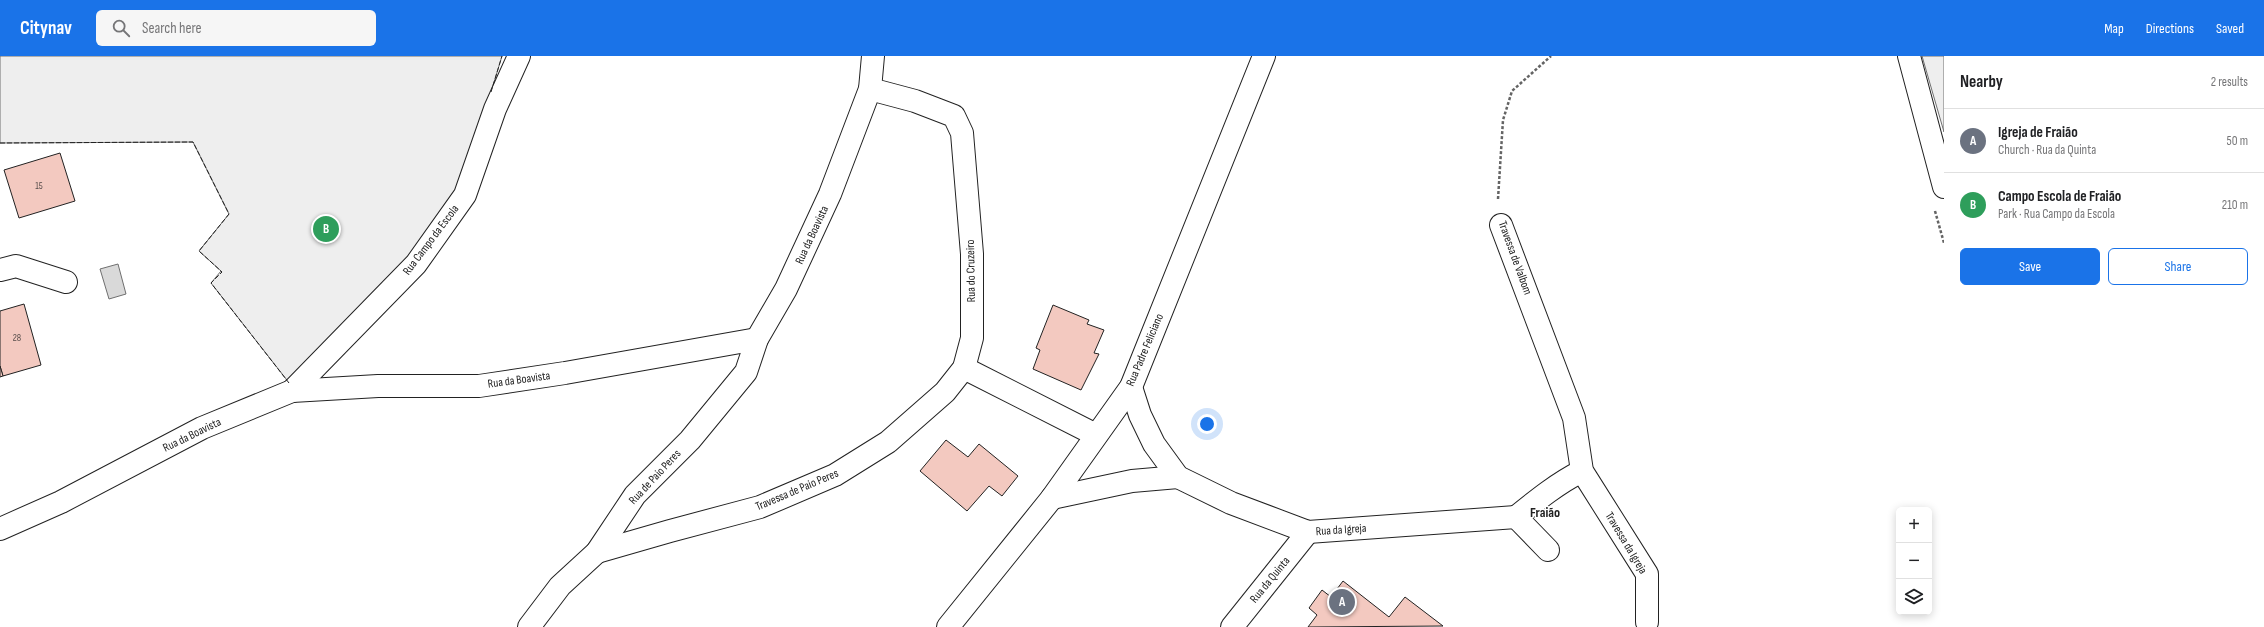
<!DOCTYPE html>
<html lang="en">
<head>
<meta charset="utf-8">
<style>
	body { margin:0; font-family:"Sofia Sans Condensed",sans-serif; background:#f6f6f6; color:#202124 }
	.controls { position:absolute; right:12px; bottom:12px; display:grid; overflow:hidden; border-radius:6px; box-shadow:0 2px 10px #0003 }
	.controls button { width:36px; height:36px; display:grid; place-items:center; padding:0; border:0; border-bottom:1px solid #e0e0e0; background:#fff; color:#202124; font:20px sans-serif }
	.you { position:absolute; left:1207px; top:368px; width:14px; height:14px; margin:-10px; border:3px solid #fff; border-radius:50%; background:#1a73e8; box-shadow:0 0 0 6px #1a73e833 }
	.badge { display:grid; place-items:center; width:26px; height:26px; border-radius:50%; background:#1a73e8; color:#fff; font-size:13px; font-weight:700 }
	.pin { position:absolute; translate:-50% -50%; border:2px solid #fff; box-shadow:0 1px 4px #0006 }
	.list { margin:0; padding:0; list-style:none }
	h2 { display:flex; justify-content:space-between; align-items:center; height:52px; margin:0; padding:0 16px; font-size:17px }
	h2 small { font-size:13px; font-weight:400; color:#757577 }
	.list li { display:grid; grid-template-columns:26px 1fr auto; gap:12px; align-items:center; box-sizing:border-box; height:64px; padding:0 16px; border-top:1px solid #e0e0e0 }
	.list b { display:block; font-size:15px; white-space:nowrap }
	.list p { margin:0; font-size:13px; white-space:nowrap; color:#757577 }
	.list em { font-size:13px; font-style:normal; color:#757577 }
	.actions { display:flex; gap:8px; padding:12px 16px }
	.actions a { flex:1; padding:9px 0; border:1px solid #1a73e8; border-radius:6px; text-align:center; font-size:14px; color:#1a73e8 }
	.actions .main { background:#1a73e8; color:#fff }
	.icon { flex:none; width:22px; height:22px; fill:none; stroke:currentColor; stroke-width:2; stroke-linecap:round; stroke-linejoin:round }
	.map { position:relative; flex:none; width:1944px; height:571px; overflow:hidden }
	header { display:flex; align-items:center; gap:24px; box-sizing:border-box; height:56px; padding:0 20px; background:#1a73e8; color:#fff }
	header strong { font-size:19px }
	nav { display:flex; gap:22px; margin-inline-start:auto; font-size:14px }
	.search { width:280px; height:36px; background:#f6f6f6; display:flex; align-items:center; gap:10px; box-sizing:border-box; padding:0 14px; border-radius:6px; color:#757577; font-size:15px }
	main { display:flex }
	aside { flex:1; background:#fff }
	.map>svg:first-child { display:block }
	.green { fill:#eee; stroke:#6f6f6f }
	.water { fill:#d9d9d9; stroke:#6f6f6f }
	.building { fill:#f3c9c0; stroke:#222 }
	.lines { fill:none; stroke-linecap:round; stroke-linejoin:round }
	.minor-casing { stroke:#222; stroke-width:24 }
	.major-casing { stroke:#222; stroke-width:24 }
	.path { stroke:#646464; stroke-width:2.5; stroke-dasharray:3 2; stroke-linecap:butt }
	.minor { stroke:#fff; stroke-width:22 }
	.major { stroke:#fff; stroke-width:22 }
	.fence { stroke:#222; stroke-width:1; stroke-dasharray:5 2; stroke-linecap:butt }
	.labels { text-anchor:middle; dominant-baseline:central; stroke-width:3; stroke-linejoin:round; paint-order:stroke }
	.number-label { font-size:10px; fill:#564c4a }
	.street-label { font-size:12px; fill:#222; stroke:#fff }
	.quarter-label { font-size:14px; font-weight:bold; fill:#222; stroke:#fff }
</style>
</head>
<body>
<header>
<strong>Citynav</strong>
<div class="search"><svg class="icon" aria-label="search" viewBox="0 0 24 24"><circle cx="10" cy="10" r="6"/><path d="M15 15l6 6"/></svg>Search here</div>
<nav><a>Map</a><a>Directions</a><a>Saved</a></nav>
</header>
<main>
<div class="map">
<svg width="1944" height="571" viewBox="0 0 1944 571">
	<rect width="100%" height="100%" fill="#fff"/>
	<g class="green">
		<polygon points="0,0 502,0 461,135 424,188 290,328 211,227 221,215 199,195 229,158 193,86 0,87"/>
		<polygon points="1922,0 1944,0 1944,76"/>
	</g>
	<polygon class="water" points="118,208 126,238 109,243 100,213"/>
	<g class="building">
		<polygon points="60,97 75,145 19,162 4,114"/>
		<polygon points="24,248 41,309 3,320 0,310 0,255"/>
		<polygon points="1053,249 1089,264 1087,268 1104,274 1094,297 1099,298 1081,334 1033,313 1040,294 1036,292"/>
		<polygon points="0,310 3,320 0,321"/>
		<polygon points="946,384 968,401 979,388 1018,420 1002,440 989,430 967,455 920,415"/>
		<polygon points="1343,525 1389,561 1405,541 1443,570 1308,571 1317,559 1309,552 1322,534 1331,541"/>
	</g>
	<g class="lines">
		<g class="minor-casing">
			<g id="minor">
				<polyline points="1501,169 1574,362 1582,415 1647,518 1647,566"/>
				<polyline points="0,214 16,210 66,226"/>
				<polyline points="964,312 1096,379"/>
				<polyline points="1131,331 1140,359 1154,388 1178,421 1231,447 1308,476 1516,461"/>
				<polyline points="292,335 416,208 465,139 495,53 519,0"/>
				<polyline points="1052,442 1132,425 1178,421"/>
				<path d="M1516,461C1537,444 1558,427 1582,415"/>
				<polyline points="1516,461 1548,494"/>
				<polyline points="0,473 61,446 202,372 292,335 378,330 479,330 565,317 757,283"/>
				<polyline points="597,496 670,475 760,451 835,419 888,386 945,336 964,312 972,282 972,198 962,77 954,60 915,45 870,33"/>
				<polyline points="529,571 560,530 597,496 635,439 690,384 746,316 757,283 786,233 830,138 870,33 873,0"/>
				<polyline points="948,571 1052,442 1131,331 1264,0"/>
				<polyline points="1232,571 1308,476"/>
			</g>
		</g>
		<g class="major-casing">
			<polyline id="major" points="1909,0 1944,131"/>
		</g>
		<g class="path">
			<polyline points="1498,143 1503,64 1512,35 1551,0"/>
			<polyline points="1935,155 1944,187"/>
		</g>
		<use href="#minor" class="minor"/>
		<use href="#major" class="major"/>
		<g class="fence">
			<polyline points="491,36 502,0"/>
			<polyline points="0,87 193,86 229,158 199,195 222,216 211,227 289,327"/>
		</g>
	</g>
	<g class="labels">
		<g class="number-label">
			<text x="39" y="130">15</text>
			<text x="17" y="282">28</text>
		</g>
		<g class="street-label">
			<text transform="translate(812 179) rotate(-65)">Rua da Boavista</text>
			<text transform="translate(431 184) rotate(-53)">Rua Campo da Escola</text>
			<text transform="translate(1515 202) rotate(70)">Travessa de Valbom</text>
			<text transform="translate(971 215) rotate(-91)">Rua do Cruzeiro</text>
			<text transform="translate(1145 294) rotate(-67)">Rua Padre Feliciano</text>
			<text transform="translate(519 324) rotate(-8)">Rua da Boavista</text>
			<text transform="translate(192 379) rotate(-26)">Rua da Boavista</text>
			<text transform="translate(655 421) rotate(-47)">Rua de Paio Peres</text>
			<text transform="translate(797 434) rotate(-23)">Travessa de Paio Peres</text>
			<text transform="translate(1341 474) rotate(-4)">Rua da Igreja</text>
			<text transform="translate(1626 487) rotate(59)">Travessa da Igreja</text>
			<text transform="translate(1270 524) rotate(-51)">Rua da Quinta</text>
		</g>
		<g class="quarter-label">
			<text x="1545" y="456">Fraião</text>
		</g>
	</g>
</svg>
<div class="controls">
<button>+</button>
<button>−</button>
<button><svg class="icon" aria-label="layers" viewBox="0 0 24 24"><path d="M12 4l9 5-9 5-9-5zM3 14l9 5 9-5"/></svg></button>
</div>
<div class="you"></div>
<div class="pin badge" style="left:1342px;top:546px;background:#6b7280">A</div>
<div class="pin badge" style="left:326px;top:173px;background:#2e9e5b">B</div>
</div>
<aside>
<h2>Nearby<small>2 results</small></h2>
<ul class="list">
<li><span class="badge" style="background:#6b7280">A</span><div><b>Igreja de Fraião</b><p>Church · Rua da Quinta</p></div><em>50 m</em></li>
<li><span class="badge" style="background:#2e9e5b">B</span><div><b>Campo Escola de Fraião</b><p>Park · Rua Campo da Escola</p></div><em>210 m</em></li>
</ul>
<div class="actions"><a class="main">Save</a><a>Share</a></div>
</aside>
</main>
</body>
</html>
